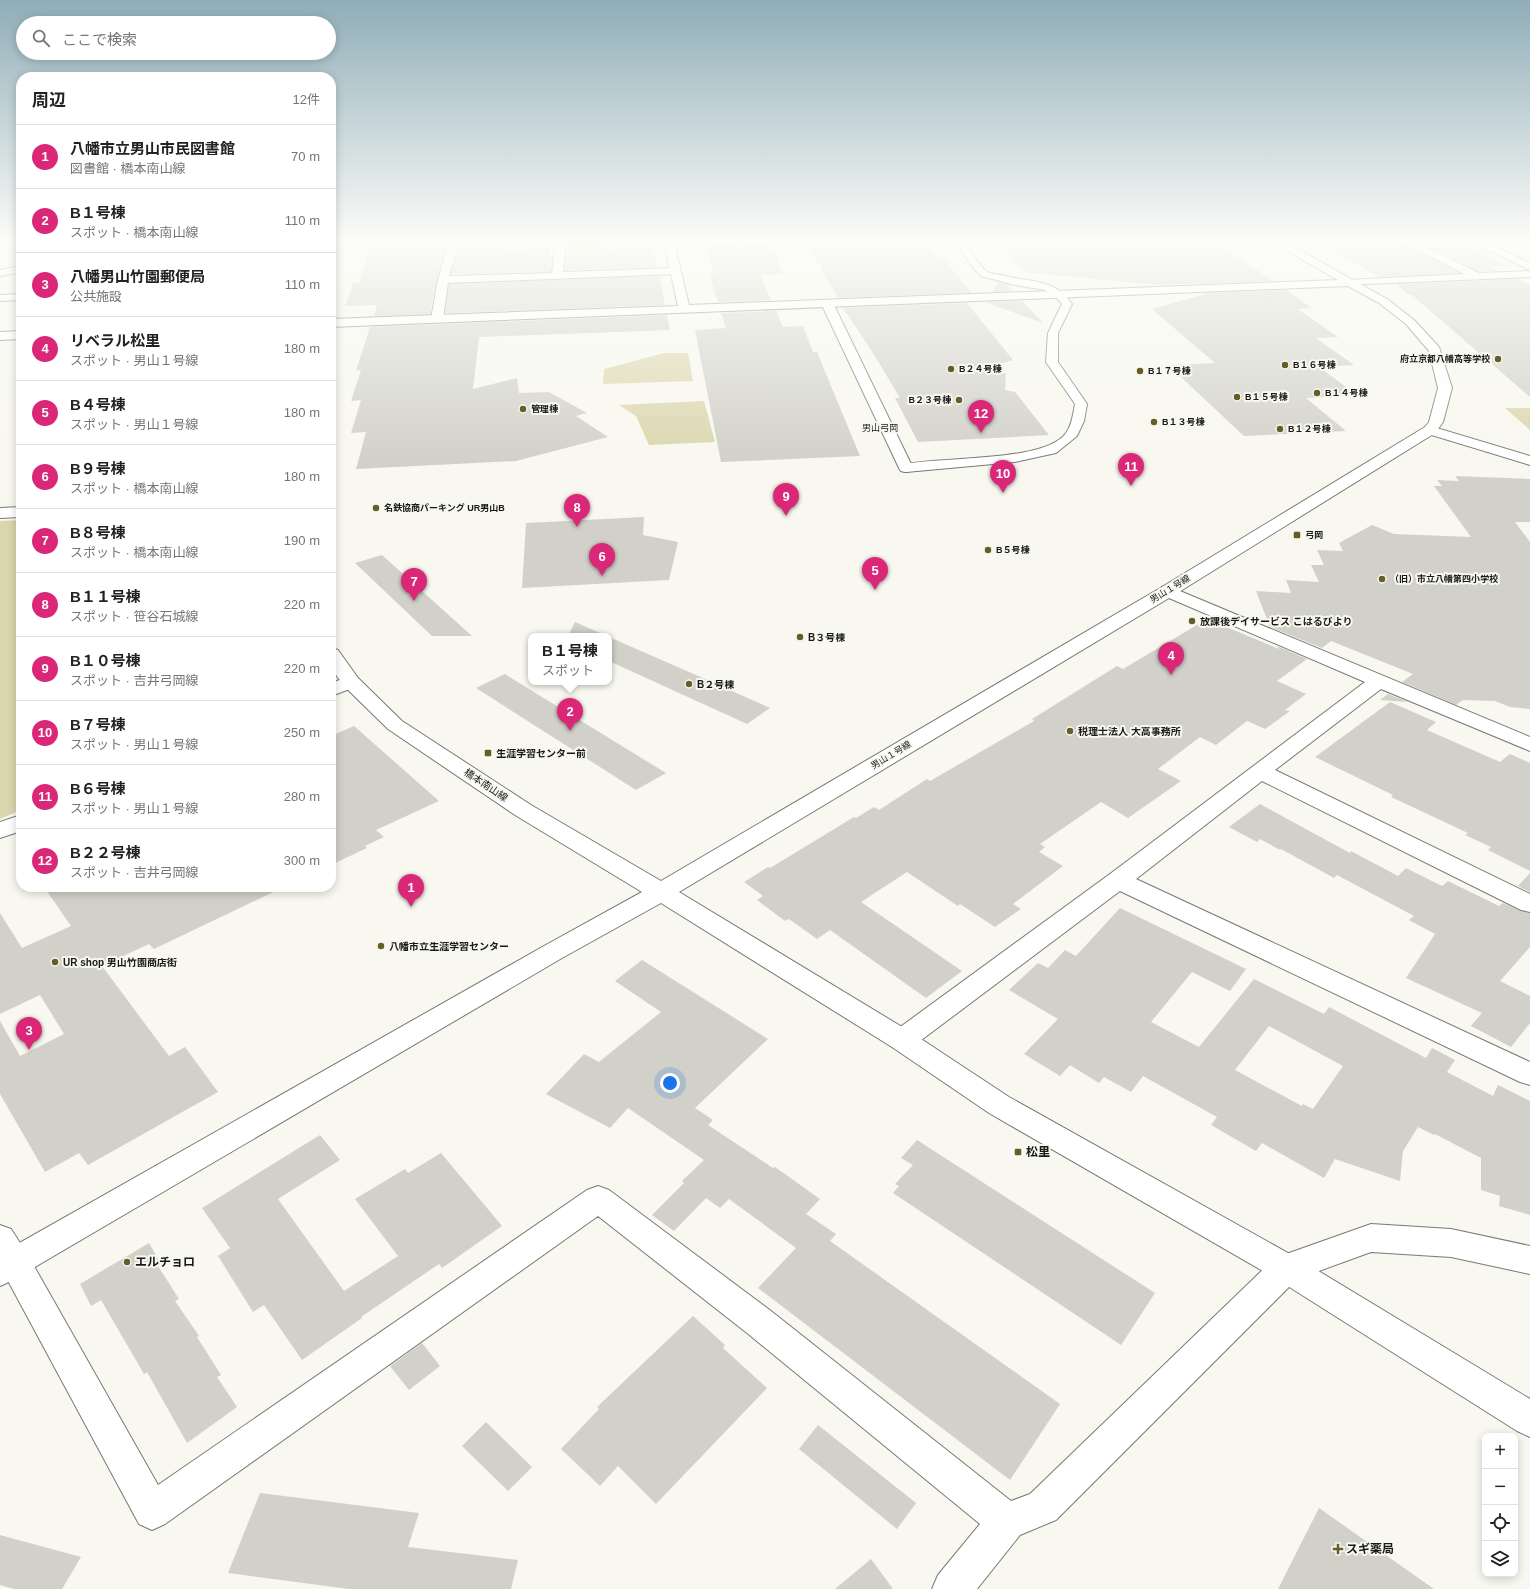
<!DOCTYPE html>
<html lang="ja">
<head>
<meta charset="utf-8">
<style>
	body { margin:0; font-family:Arial,"Noto Sans JP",sans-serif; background:#f6f6f6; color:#222 }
	.controls { position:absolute; right:12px; bottom:12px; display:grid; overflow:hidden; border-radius:8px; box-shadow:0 2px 10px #0003 }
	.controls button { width:36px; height:36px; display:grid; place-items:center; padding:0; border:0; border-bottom:1px solid #e0e0e0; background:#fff; color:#222; font:20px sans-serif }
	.you { position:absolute; left:670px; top:1083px; width:14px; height:14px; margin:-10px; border:3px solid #fff; border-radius:50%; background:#1a73e8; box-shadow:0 0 0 6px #1a73e833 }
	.badge { display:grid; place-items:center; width:26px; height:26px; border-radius:50%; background:#db2777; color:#fff; font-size:13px; font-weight:700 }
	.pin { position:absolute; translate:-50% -33px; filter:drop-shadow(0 1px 2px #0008) }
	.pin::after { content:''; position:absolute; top:21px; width:14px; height:12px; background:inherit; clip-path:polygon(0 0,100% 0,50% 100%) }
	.popup { position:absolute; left:528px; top:633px; width:84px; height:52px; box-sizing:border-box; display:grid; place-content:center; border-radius:8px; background:#fff; filter:drop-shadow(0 1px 3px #0005); font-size:13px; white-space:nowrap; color:#767676 }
	.popup b { font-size:15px; color:#222 }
	.popup::after { content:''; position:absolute; left:50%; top:100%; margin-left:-8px; border:8px solid transparent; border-top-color:#fff }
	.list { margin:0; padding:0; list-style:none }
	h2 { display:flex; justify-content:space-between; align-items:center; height:52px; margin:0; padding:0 16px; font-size:17px }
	h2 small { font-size:13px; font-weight:400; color:#767676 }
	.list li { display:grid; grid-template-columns:26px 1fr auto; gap:12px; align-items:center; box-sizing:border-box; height:64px; padding:0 16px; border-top:1px solid #e0e0e0 }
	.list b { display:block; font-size:15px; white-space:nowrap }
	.list p { margin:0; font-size:13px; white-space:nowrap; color:#767676 }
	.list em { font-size:13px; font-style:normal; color:#767676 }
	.icon { flex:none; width:22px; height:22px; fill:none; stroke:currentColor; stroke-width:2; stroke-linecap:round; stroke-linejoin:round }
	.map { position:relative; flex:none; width:1530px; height:1589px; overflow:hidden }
	.search { position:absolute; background:#fff; box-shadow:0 2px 10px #0003; left:16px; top:16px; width:320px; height:44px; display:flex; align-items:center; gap:10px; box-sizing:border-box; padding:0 14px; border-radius:22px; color:#767676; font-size:15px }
	.panel { position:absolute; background:#fff; box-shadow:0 2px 10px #0003; left:16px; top:72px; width:320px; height:820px; border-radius:16px }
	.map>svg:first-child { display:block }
	.green { fill:#dbd6ae }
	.building { fill:#d1d0c9; fill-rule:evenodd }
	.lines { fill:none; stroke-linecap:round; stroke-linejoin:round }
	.pedestrian-casing { stroke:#7a7973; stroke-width:2 }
	.minor-casing { stroke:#7a7973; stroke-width:2 }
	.tertiary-casing { stroke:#7a7973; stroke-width:2 }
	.pedestrian { fill:#fff; fill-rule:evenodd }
	.minor { fill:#fff; fill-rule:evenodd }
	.tertiary { fill:#fff; fill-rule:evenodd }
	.poi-dot { fill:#655d2a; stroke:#f8f8f0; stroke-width:1.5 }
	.labels { text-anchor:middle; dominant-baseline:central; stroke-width:4; stroke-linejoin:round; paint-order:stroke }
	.far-poi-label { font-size:9px; font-weight:bold; fill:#191916; stroke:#f8f8f0; text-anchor:start }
	.far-neighbourhood-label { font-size:9px; fill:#191916; stroke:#f8f8f0 }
	.far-street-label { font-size:9px; fill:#191916; stroke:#f8f8f0 }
	.poi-label { font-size:10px; font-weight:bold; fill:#191916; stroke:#f8f8f0; text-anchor:start }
	.street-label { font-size:10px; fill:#191916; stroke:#f8f8f0 }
	.near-poi-label { font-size:12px; font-weight:bold; fill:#191916; stroke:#f8f8f0; text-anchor:start }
</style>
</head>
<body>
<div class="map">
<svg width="1530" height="1589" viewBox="0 0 1530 1589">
	<rect width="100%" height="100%" fill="#f8f8f0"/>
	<g class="green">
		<polygon points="567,238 605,238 607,253 567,255"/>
		<polygon points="664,353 688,353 693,381 603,384 604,369"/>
		<polygon points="704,401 715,442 649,445 636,416 619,405"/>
		<polygon points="1505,408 1530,408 1530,430"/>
		<polygon points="21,520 21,810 0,819 0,521"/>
	</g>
	<g class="building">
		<polygon points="371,238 448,238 437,280 430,314 374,316 377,305 345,306 353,283 360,282"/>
		<polygon points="461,238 507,238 507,249 550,248 550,257 552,256 551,272 451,274"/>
		<polygon points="612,238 650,238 658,267 565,270 566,256 614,254"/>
		<polygon points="1103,238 1207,238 1274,281 1157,285 1025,272 998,242"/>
		<polygon points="1309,238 1386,238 1394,242 1399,242 1458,273 1380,277"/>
		<polygon points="922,239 936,257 942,257 972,293 838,298 807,243"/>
		<polygon points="1418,241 1456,241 1507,266 1491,267 1500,271 1479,271"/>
		<polygon points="746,243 752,245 772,245 783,274 760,275 771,300 718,302 709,274 714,273 705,244"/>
		<polygon points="660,276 665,305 445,313 449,284"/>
		<polygon points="1518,279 1530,285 1530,397 1412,295 1409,295 1396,284"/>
		<polygon points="999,282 1007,284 1013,291 992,292"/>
		<polygon points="1286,290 1312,308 1298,309 1338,337 1316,338 1354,365 1319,367 1357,395 1306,398 1346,431 1244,436 1168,365 1215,363 1152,309 1209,293"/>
		<polygon points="1022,301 1043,323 985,302"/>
		<polygon points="967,303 1013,360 994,366 996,374 1006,373 1005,390 1015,392 1049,435 918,442 895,398 900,398 870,348 843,308"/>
		<polygon points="776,311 783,327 803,326 813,352 817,352 860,456 721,462 695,330 726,328 721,313"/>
		<polygon points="667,315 670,330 479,337 473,389 517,378 519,393 549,392 587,413 576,416 608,437 516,461 356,469 366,432 351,433 361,400 351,401 361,370 356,371 370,327"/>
		<polygon points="1455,476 1530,479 1530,522 1515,522 1530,542 1530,709 1510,707 1495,701 1463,700 1456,705 1402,682 1413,674 1331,641 1322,648 1270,627 1256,591 1291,593 1286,580 1319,582 1311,565 1324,565 1317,550 1343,551 1339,543 1372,525 1394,534 1471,537 1434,486 1442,486 1437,480 1459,481"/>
		<polygon points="644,517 643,535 678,542 669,580 522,588 526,523"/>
		<polygon points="382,555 472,636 432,636 355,563"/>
		<polygon points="1207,619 1279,649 1277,646 1307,659 1277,681 1306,694 1285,710 1290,711 1265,729 1247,721 1216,745 1200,737 1158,769 1181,781 1128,818 1101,802 1040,844 1045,847 1039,852 1063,866 1013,904 1021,909 995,927 960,904 958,906 907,872 861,902 962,971 926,998 830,930 817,939 789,919 785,921 757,900 763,896 744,882 768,867 770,868 854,817 856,818 874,807 879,810 927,779 930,781 1034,721 1032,719 1117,666 1123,669"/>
		<polygon points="575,622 607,636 568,636"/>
		<polygon points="609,637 705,679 770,708 747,724 609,661"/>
		<polygon points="505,674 516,681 666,773 636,790 476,688"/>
		<polygon points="1388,694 1408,702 1380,700"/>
		<polygon points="1390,702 1436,722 1427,730 1500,762 1510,754 1530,763 1530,871 1488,850 1491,847 1465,835 1468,833 1391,797 1393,795 1315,757"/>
		<polygon points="354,726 439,801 376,830 384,837 365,846 367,848 331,865 331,736"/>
		<polygon points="1260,804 1350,853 1351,851 1398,876 1406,868 1442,886 1448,881 1499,906 1503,903 1520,911 1530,913 1530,947 1500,981 1530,996 1530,1023 1511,1047 1471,1026 1482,1013 1406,978 1435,934 1409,920 1414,916 1337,875 1334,878 1281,849 1280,850 1260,839 1257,842 1229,827"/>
		<polygon points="1530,873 1530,892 1518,886"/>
		<polygon points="44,887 284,887 154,949 149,944 102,966 169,1056 185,1047 218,1092 88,1165 79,1153 45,1172 0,1094 0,1021 20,1056 64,1034 40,995 0,1014 0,913 22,948 71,926"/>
		<path d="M1120,908L1246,969L1230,991L1192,972L1151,1022L1199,1047L1254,979L1324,1014L1329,1007L1426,1058L1432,1048L1455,1060L1447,1072L1493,1096L1498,1085L1530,1101V1215L1499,1206L1500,1196L1481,1190V1158L1435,1134L1434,1135L1418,1127L1403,1151L1400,1181L1335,1159L1324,1178L1262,1143L1256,1151L1211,1125L1217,1117L1143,1076L1131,1092L1104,1077L1099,1083L1070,1065L1060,1076L1024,1054L1058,1019L1009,990L1038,963L1048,968L1065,950L1076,956ZM1269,1026L1343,1066L1313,1109L1303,1104L1302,1106L1235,1070Z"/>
		<polygon points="642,960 768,1039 695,1108 713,1120 708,1125 773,1168 775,1167 820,1199 806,1214 836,1234 830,1241 1060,1404 1010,1480 758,1288 796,1248 729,1199 720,1208 706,1198 674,1231 652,1215 684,1183 682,1181 704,1160 628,1108 610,1128 546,1094 584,1054 599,1062 661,1012 615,981"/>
		<polygon points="320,1135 340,1160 278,1199 344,1291 398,1256 355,1199 405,1169 408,1173 441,1153 502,1226 442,1268 439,1264 361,1317 362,1318 302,1360 264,1305 253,1312 218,1256 230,1248 202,1208"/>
		<polygon points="917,1140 1155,1293 1121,1345 893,1193 899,1186 895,1184 913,1165 901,1158"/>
		<polygon points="149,1243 161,1264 158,1266 179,1299 175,1301 199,1336 197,1337 221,1375 217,1377 237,1407 187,1443 147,1372 144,1374 101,1300 91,1306 80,1284"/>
		<polygon points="693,1316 725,1345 723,1348 767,1388 656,1504 618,1466 600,1486 561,1449 599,1409 597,1407"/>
		<polygon points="422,1343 440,1366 409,1390 390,1366"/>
		<polygon points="486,1422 532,1467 508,1491 462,1446"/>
		<polygon points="818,1425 916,1503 897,1529 799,1449"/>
		<polygon points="260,1493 419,1513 408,1547 518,1560 511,1589 349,1589 228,1573"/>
		<polygon points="1319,1508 1434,1589 1278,1589"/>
		<polygon points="0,1535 81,1557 62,1589 14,1589 0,1585"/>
		<polygon points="871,1559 893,1589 835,1589"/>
	</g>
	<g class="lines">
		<g class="pedestrian-casing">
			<path id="pedestrian" d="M954,238H963C970,249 976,262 986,271C990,274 996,274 1001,275C1030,283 1053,277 1072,304L1058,333V362L1087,404L1084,421L1077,436L1056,453L1015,462L906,472L901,471L899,468L901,465C938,456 1045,463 1066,433C1072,425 1073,414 1075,404L1046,362L1048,333L1062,304L1055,296L1045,290L1015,285L981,276L972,266Z"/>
		</g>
		<g class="minor-casing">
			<g id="minor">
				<polygon points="450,238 460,238 449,276 552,273 556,238 566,238 563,272 676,268 681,271 676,274 448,283 443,319 441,321 433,321 431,319 438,280"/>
				<polygon points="1394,238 1408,238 1479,273 1530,271 1530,277 1343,285 1342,283 1343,281 1347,280 1464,274"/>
				<polygon points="1462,238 1476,238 1530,263 1530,270"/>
				<polygon points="21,266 21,272 0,276 0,270"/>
				<polygon points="21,294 21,300 0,301 0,295"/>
				<polygon points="827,300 831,301 833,303 913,468 911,471 906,472 901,471 899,468 821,303 823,301"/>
				<polygon points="1430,426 1530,456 1530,465 1425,433 1423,430 1425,427"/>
				<polygon points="1168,586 1530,737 1530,751 1381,689 1275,770 1530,894 1530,912 1521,910 1262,781 1136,879 1530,1062 1530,1085 1520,1082 1120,891 912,1047 902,1050 892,1047 888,1040 892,1033 1110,874 1365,682 1162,595 1159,591 1162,587"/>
				<polygon points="351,676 358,678 361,682 358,686 331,696 331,683"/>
				<polygon points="21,815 21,831 0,838 0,822"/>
				<polygon points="598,1186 609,1190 771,1311 1011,1501 1030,1494 1275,1258 1371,1224 1451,1229 1530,1246 1530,1274 1451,1257 1371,1252 1297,1279 1056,1520 1020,1535 977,1589 932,1589 938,1575 980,1524 747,1333 598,1216 165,1524 152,1530 139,1524 0,1266 0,1225 11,1229 26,1252 158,1485 587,1190"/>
			</g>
		</g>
		<g class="tertiary-casing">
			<g id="tertiary">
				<polygon points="331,238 337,238 335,243 331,244"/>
				<polygon points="663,238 673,238 689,305 1338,280 1265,238 1278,238 1387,299 1414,320 1439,347 1452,388 1443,422 1435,433 1174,595 679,892 912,1033 1009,1097 1297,1258 1530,1399 1530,1437 1517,1431 1275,1278 989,1113 892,1047 661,903 562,958 11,1281 0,1286 0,1254 544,946 642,892 515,815 388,729 344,686 331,668 331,648 338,650 358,678 402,721 531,805 661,881 1162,587 1425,427 1429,422 1438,388 1429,351 1406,324 1379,303 1348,286 331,327 331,319 678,306"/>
				<polygon points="21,331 21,339 0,340 0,332"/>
				<polygon points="21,507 21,517 0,518 0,508"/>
			</g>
		</g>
		<use href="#pedestrian" class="pedestrian"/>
		<use href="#minor" class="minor"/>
		<use href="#tertiary" class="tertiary"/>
	</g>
	<linearGradient id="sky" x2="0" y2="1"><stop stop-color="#8fadb8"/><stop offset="0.52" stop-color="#fcfcf8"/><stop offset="1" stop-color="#fcfcf8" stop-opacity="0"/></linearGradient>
	<rect width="1530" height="461" fill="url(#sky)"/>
	<g class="poi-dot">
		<circle cx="1498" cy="359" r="4"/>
		<circle cx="1285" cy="365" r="4"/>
		<circle cx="951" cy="369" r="4"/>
		<circle cx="1140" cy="371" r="4"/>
		<circle cx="1317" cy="393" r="4"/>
		<circle cx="1237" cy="397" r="4"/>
		<circle cx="959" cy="400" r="4"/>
		<circle cx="523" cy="409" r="4"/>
		<circle cx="1154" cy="422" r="4"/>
		<circle cx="1280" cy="429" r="4"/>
		<circle cx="376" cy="508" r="4"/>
		<rect x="1293" y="531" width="8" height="8" rx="2"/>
		<circle cx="988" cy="550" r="4"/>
		<circle cx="1382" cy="579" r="4"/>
		<circle cx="1192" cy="621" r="4"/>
		<circle cx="800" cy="637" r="4"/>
		<circle cx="689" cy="684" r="4"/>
		<circle cx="1070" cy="731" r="4"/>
		<rect x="484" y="749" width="8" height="8" rx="2"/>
		<circle cx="381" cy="946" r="4"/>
		<circle cx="55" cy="962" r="4"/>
		<rect x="1014" y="1148" width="8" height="8" rx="2"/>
		<circle cx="127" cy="1262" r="4"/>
		<path d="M1336 1543h4v4h4v4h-4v4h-4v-4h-4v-4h4z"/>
	</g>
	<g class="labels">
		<g class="far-poi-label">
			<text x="1490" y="359" text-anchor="end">府立京都八幡高等学校</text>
			<text x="1293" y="365">B１６号棟</text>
			<text x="959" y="369">B２４号棟</text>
			<text x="1148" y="371">B１７号棟</text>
			<text x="1325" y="393">B１４号棟</text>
			<text x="1245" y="397">B１５号棟</text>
			<text x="951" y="400" text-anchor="end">B２３号棟</text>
			<text x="531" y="409">管理棟</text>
			<text x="1162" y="422">B１３号棟</text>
			<text x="1288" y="429">B１２号棟</text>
			<text x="384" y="508">名鉄協商パーキング UR男山B</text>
			<text x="1305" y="535">弓岡</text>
			<text x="996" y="550">B５号棟</text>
			<text x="1390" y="579">（旧）市立八幡第四小学校</text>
		</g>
		<g class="far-neighbourhood-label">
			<text x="880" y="428">男山弓岡</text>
		</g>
		<g class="far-street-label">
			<text transform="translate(1170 589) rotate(-31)">男山１号線</text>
			<text transform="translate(891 755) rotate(-31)">男山１号線</text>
		</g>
		<g class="poi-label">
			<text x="1200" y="621">放課後デイサービス こはるびより</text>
			<text x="808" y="637">B３号棟</text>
			<text x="697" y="684">B２号棟</text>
			<text x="1078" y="731">税理士法人 大高事務所</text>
			<text x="496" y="753">生涯学習センター前</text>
			<text x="389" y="946">八幡市立生涯学習センター</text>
			<text x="63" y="962">UR shop 男山竹園商店街</text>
		</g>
		<g class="street-label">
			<text transform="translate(486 785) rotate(34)">橋本南山線</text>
		</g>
		<g class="near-poi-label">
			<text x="1026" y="1152">松里</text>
			<text x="135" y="1262">エルチョロ</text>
			<text x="1346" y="1549">スギ薬局</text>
		</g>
	</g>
</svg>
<div class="controls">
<button>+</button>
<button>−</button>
<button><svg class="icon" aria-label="locate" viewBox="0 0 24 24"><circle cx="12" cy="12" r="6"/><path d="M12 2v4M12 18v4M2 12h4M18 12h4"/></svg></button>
<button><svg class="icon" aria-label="layers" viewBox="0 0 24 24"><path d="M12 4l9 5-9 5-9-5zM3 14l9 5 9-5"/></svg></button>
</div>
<div class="you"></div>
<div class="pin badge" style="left:411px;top:907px">1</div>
<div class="pin badge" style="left:570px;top:731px">2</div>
<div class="popup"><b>B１号棟</b>スポット</div>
<div class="pin badge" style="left:29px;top:1050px">3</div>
<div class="pin badge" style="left:1171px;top:675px">4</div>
<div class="pin badge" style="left:875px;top:590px">5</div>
<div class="pin badge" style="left:602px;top:576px">6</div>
<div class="pin badge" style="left:414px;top:601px">7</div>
<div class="pin badge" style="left:577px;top:527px">8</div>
<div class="pin badge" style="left:786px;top:516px">9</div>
<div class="pin badge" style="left:1003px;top:493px">10</div>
<div class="pin badge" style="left:1131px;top:486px">11</div>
<div class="pin badge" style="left:981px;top:433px">12</div>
<div class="search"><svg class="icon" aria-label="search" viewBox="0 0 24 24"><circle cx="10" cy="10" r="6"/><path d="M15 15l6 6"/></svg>ここで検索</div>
<section class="panel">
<h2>周辺<small>12件</small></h2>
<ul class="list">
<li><span class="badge">1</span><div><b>八幡市立男山市民図書館</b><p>図書館 · 橋本南山線</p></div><em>70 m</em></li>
<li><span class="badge">2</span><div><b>B１号棟</b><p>スポット · 橋本南山線</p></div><em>110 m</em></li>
<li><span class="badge">3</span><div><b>八幡男山竹園郵便局</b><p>公共施設</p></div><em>110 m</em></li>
<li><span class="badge">4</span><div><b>リベラル松里</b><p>スポット · 男山１号線</p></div><em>180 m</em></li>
<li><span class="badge">5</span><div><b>B４号棟</b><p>スポット · 男山１号線</p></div><em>180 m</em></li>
<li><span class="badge">6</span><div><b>B９号棟</b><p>スポット · 橋本南山線</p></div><em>180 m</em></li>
<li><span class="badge">7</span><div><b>B８号棟</b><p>スポット · 橋本南山線</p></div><em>190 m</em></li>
<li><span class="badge">8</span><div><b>B１１号棟</b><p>スポット · 笹谷石城線</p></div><em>220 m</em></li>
<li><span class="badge">9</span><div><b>B１０号棟</b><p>スポット · 吉井弓岡線</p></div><em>220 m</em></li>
<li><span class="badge">10</span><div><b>B７号棟</b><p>スポット · 男山１号線</p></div><em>250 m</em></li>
<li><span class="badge">11</span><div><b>B６号棟</b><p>スポット · 男山１号線</p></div><em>280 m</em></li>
<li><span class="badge">12</span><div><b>B２２号棟</b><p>スポット · 吉井弓岡線</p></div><em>300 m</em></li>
</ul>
</section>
</div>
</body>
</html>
